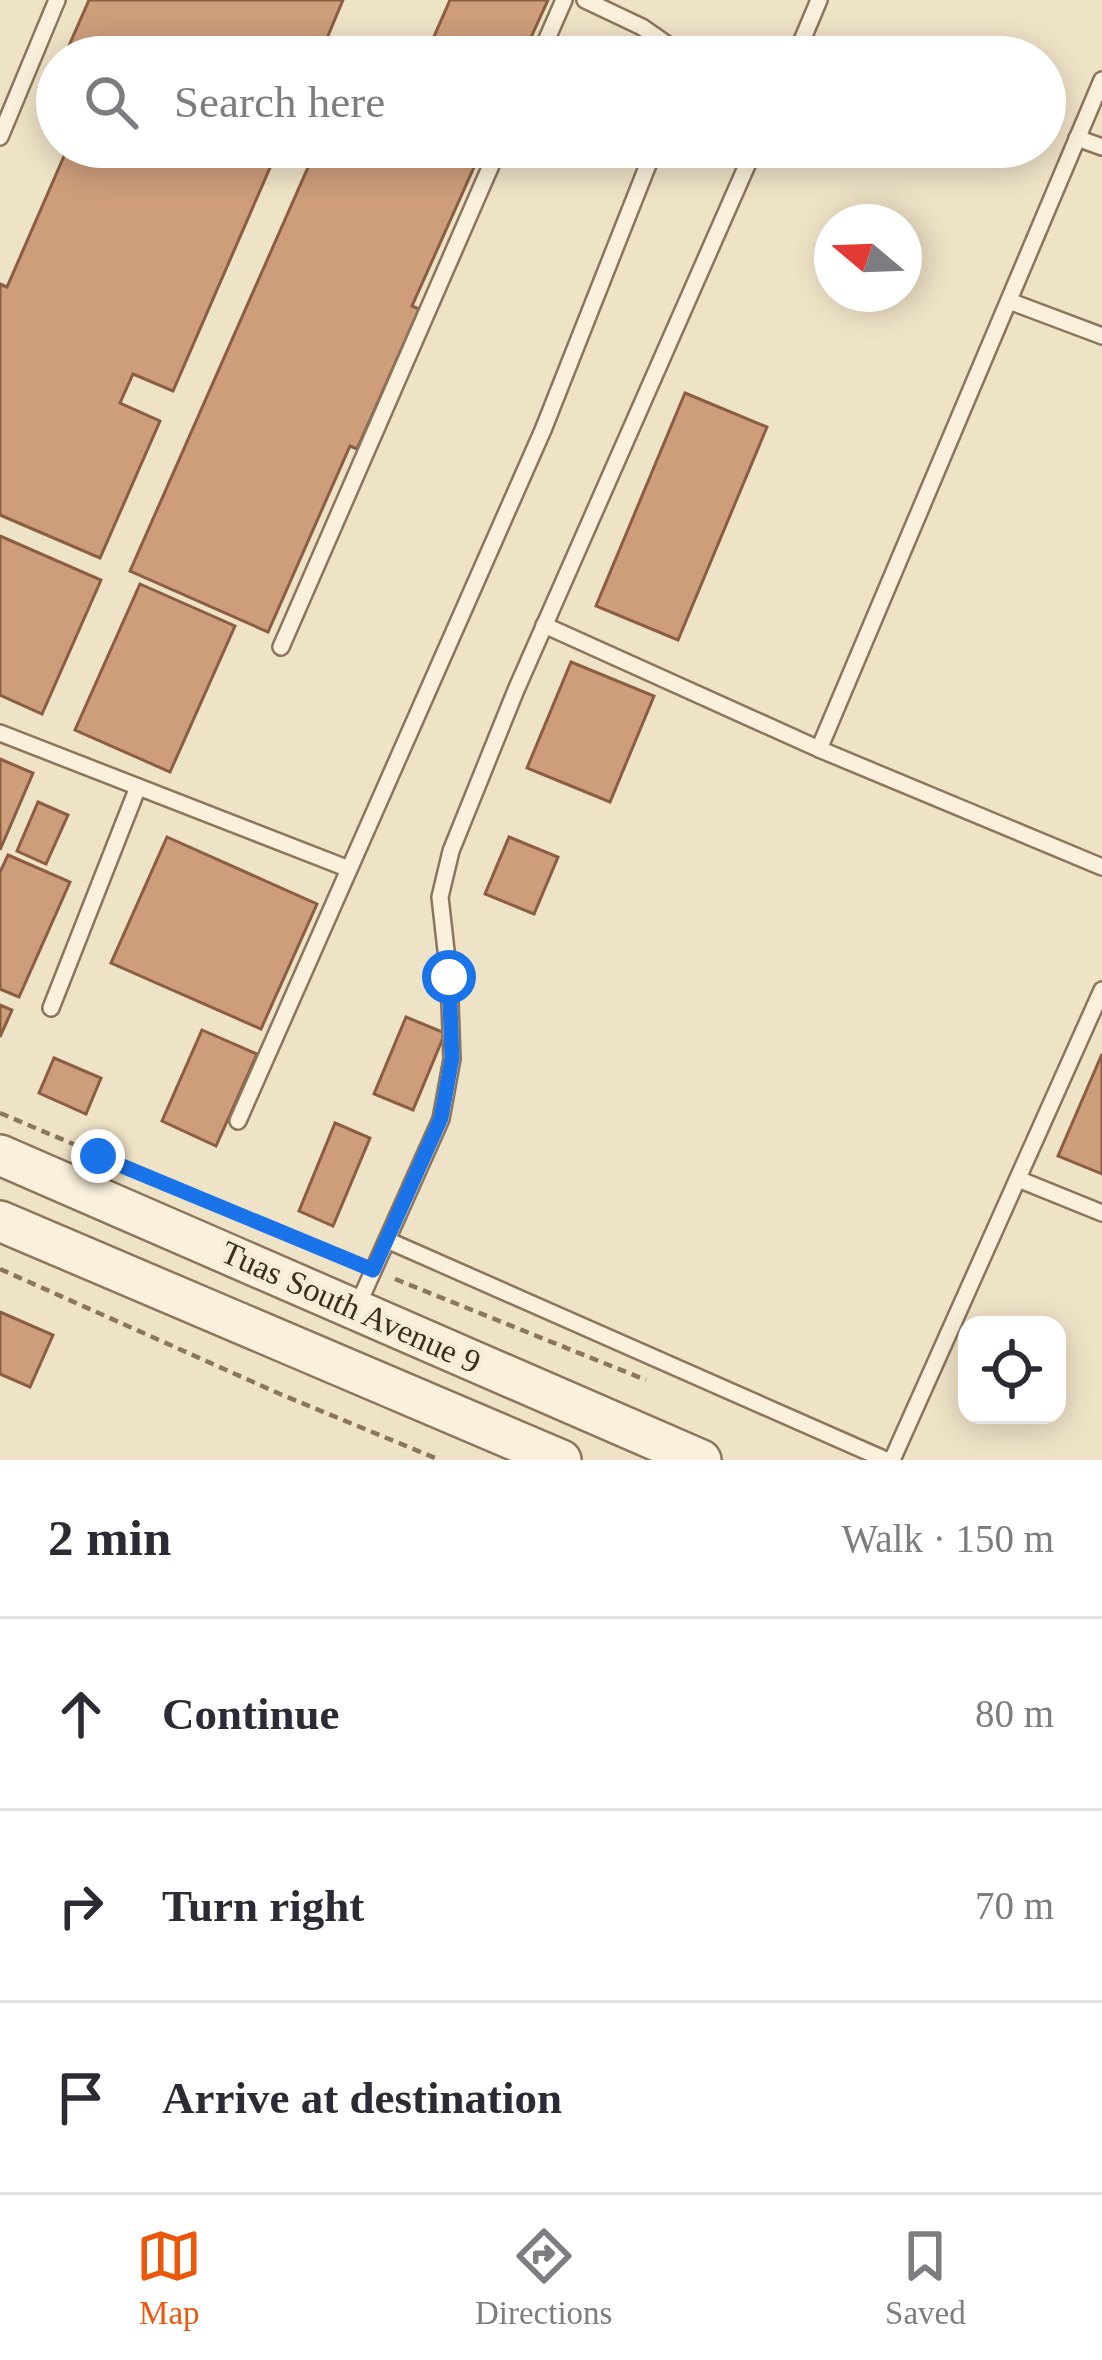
<!DOCTYPE html>
<html lang="en">
<head>
<meta charset="utf-8">
<style>
	body { margin:0; font-family:Georgia,serif; background:#f7f7f7; color:#2b2b33 }
	.controls { position:absolute; right:36px; bottom:36px; display:grid; overflow:hidden; border-radius:24px; box-shadow:0 6px 30px #0003 }
	.controls button { width:108px; height:108px; display:grid; place-items:center; padding:0; border:0; border-bottom:3px solid #e1e1e2; background:#fff; color:#2b2b33; font:60px sans-serif }
	.compass { position:absolute; left:814px; top:204px; width:108px; height:108px; border-radius:50%; background:#fff; box-shadow:0 6px 30px #0003; rotate:289deg }
	.stop { position:absolute; width:36px; height:36px; margin:-27px; border:9px solid #1a73e8; border-radius:50%; background:#fff }
	.stop.end { background:#1a73e8; border-color:#fff; box-shadow:0 3px 12px #0008 }
	.list { margin:0; padding:0; list-style:none }
	h2 { display:flex; justify-content:space-between; align-items:center; height:156px; margin:0; padding:0 48px; font-size:51px }
	h2 small { font-size:39px; font-weight:400; color:#7c7c81 }
	.list li { display:grid; grid-template-columns:78px 1fr auto; gap:36px; align-items:center; box-sizing:border-box; height:192px; padding:0 48px; border-top:3px solid #e1e1e2 }
	.list b { display:block; font-size:45px; white-space:nowrap }
	.list em { font-size:39px; font-style:normal; color:#7c7c81 }
	.icon { flex:none; width:66px; height:66px; fill:none; stroke:currentColor; stroke-width:2; stroke-linecap:round; stroke-linejoin:round }
	.map { position:relative; flex:none; width:1102px; height:1460px; overflow:hidden }
	.search { position:absolute; background:#fff; box-shadow:0 6px 30px #0003; left:36px; right:36px; top:36px; height:132px; display:flex; align-items:center; gap:30px; box-sizing:border-box; padding:0 42px; border-radius:66px; color:#7c7c81; font-size:45px }
	.sheet { height:732px; background:#fff }
	nav { display:flex; justify-content:space-around; align-items:center; box-sizing:border-box; height:168px; border-top:3px solid #e1e1e2; background:#fff; font-size:33px; color:#7c7c81 }
	nav a { display:grid; justify-items:center; gap:6px }
	nav .on { color:#ea580c }
	.map>svg:first-child { display:block }
	.building { fill:#ce9e7c; stroke:#8b5e41; stroke-width:3 }
	.lines { fill:none; stroke-linecap:round; stroke-linejoin:round }
	.service-casing { stroke:#8b755c; stroke-width:20 }
	.tertiary-casing { stroke:#8b755c; stroke-width:44 }
	.path { stroke:#8b755c; stroke-width:4.5; stroke-dasharray:9 6; stroke-linecap:butt }
	.service { stroke:#faf0db; stroke-width:15 }
	.tertiary { stroke:#faf0db; stroke-width:39 }
	.route { stroke:#1a73e8; stroke-width:15 }
	.labels { text-anchor:middle; dominant-baseline:central; stroke-width:9; stroke-linejoin:round; paint-order:stroke }
	.street-label { font-size:33px; fill:#3c2d20; stroke:#f6edd7 }
</style>
</head>
<body>
<div class="map">
<svg width="1102" height="1460" viewBox="0 0 1102 1460">
	<rect width="100%" height="100%" fill="#efe3c7"/>
	<g class="building">
		<polygon points="89,0 343,0 319,57 64,57"/>
		<polygon points="450,0 548,0 522,57 425,57"/>
		<polygon points="57,73 57,115 42,108"/>
		<polygon points="68,147 279,147 173,391 133,374 120,403 160,421 100,558 0,515 0,284 7,287"/>
		<polygon points="317,147 483,147 412,306 419,309 357,449 350,446 268,632 130,571"/>
		<polygon points="685,393 767,427 678,640 596,606"/>
		<polygon points="0,536 101,580 42,714 0,695"/>
		<polygon points="140,584 235,626 170,772 75,730"/>
		<polygon points="571,662 654,696 610,802 527,768"/>
		<polygon points="0,759 33,773 0,850"/>
		<polygon points="38,802 68,815 46,864 17,851"/>
		<polygon points="167,837 317,904 261,1029 111,963"/>
		<polygon points="509,837 558,857 534,914 485,894"/>
		<polygon points="8,855 70,882 19,997 0,989 0,872"/>
		<polygon points="0,1005 12,1010 0,1037"/>
		<polygon points="406,1017 445,1033 413,1110 374,1094"/>
		<polygon points="202,1030 257,1054 216,1146 162,1121"/>
		<polygon points="1102,1054 1102,1174 1058,1156"/>
		<polygon points="54,1058 101,1078 86,1114 39,1093"/>
		<polygon points="335,1123 370,1138 333,1226 299,1211"/>
		<polygon points="0,1312 53,1335 30,1387 0,1374"/>
	</g>
	<g class="lines">
		<g class="service-casing">
			<g id="service">
				<polyline points="585,0 642,27 685,57"/>
				<polyline points="539,57 564,0"/>
				<polyline points="795,57 819,0"/>
				<polyline points="0,137 57,0"/>
				<polyline points="1077,138 1102,147"/>
				<polyline points="1009,301 1102,336"/>
				<polyline points="544,625 819,749 1102,867"/>
				<polyline points="281,647 499,147"/>
				<polyline points="0,733 349,869"/>
				<polyline points="819,749 1102,80"/>
				<polyline points="51,1008 138,787"/>
				<polyline points="238,1121 543,430 655,147"/>
				<polyline points="1018,1179 1102,1213"/>
				<polyline points="387,1240 886,1460"/>
				<polyline points="357,1307 441,1119 452,1059 449,977 440,897 451,851 516,690 755,147"/>
				<polyline points="892,1460 1102,990"/>
			</g>
		</g>
		<g class="tertiary-casing">
			<g id="tertiary">
				<polyline points="0,1155 701,1460"/>
				<polyline points="0,1221 561,1460"/>
			</g>
		</g>
		<g class="path">
			<polyline points="0,1113 356,1264"/>
			<polyline points="0,1269 280,1394 440,1460"/>
			<polyline points="395,1279 646,1380"/>
		</g>
		<use href="#service" class="service"/>
		<use href="#tertiary" class="tertiary"/>
	</g>
	<g class="lines">
		<polyline class="route" points="98,1156 373,1270 441,1118 452,1058 449,977"/>
	</g>
	<g class="labels">
		<g class="street-label">
			<text transform="translate(351 1307) rotate(24)">Tuas South Avenue 9</text>
		</g>
	</g>
</svg>
<div class="controls">
<button><svg class="icon" aria-label="locate" viewBox="0 0 24 24"><circle cx="12" cy="12" r="6"/><path d="M12 2v4M12 18v4M2 12h4M18 12h4"/></svg></button>
</div>
<svg class="compass" viewBox="-18 -18 36 36"><path d="M0-13l5 13h-10z" fill="#e53935"/><path d="M0 13l5-13h-10z" fill="#7c7c81"/></svg>
<div class="stop" style="left:449px;top:977px"></div>
<div class="stop end" style="left:98px;top:1156px"></div>
<div class="search"><svg class="icon" aria-label="search" viewBox="0 0 24 24"><circle cx="10" cy="10" r="6"/><path d="M15 15l6 6"/></svg>Search here</div>
</div>
<section class="sheet">
<h2>2 min<small>Walk · 150 m</small></h2>
<ul class="list">
<li><svg class="icon" aria-label="ahead" viewBox="0 0 24 24"><path d="M12 20V5M6 11l6-6 6 6"/></svg><div><b>Continue</b></div><em>80 m</em></li>
<li><svg class="icon" aria-label="right" viewBox="0 0 24 24"><path d="M7 20v-9h11M14 6l5 5-5 5"/></svg><div><b>Turn right</b></div><em>70 m</em></li>
<li><svg class="icon" aria-label="arrive" viewBox="0 0 24 24"><path d="M6 21V4h12l-3 4 3 4H6"/></svg><div><b>Arrive at destination</b></div></li>
</ul>
</section>
<nav>
<a class="on"><svg class="icon" aria-label="map" viewBox="0 0 24 24"><path d="M3 6l6-2 6 2 6-2v14l-6 2-6-2-6 2zM9 4v14M15 6v14"/></svg>Map</a>
<a><svg class="icon" aria-label="directions" viewBox="0 0 24 24"><path d="M12 3l9 9-9 9-9-9zM9 14v-3h6M13 9l2 2-2 2"/></svg>Directions</a>
<a><svg class="icon" aria-label="saved" viewBox="0 0 24 24"><path d="M7 4h10v16l-5-4-5 4z"/></svg>Saved</a>
</nav>
</body>
</html>
